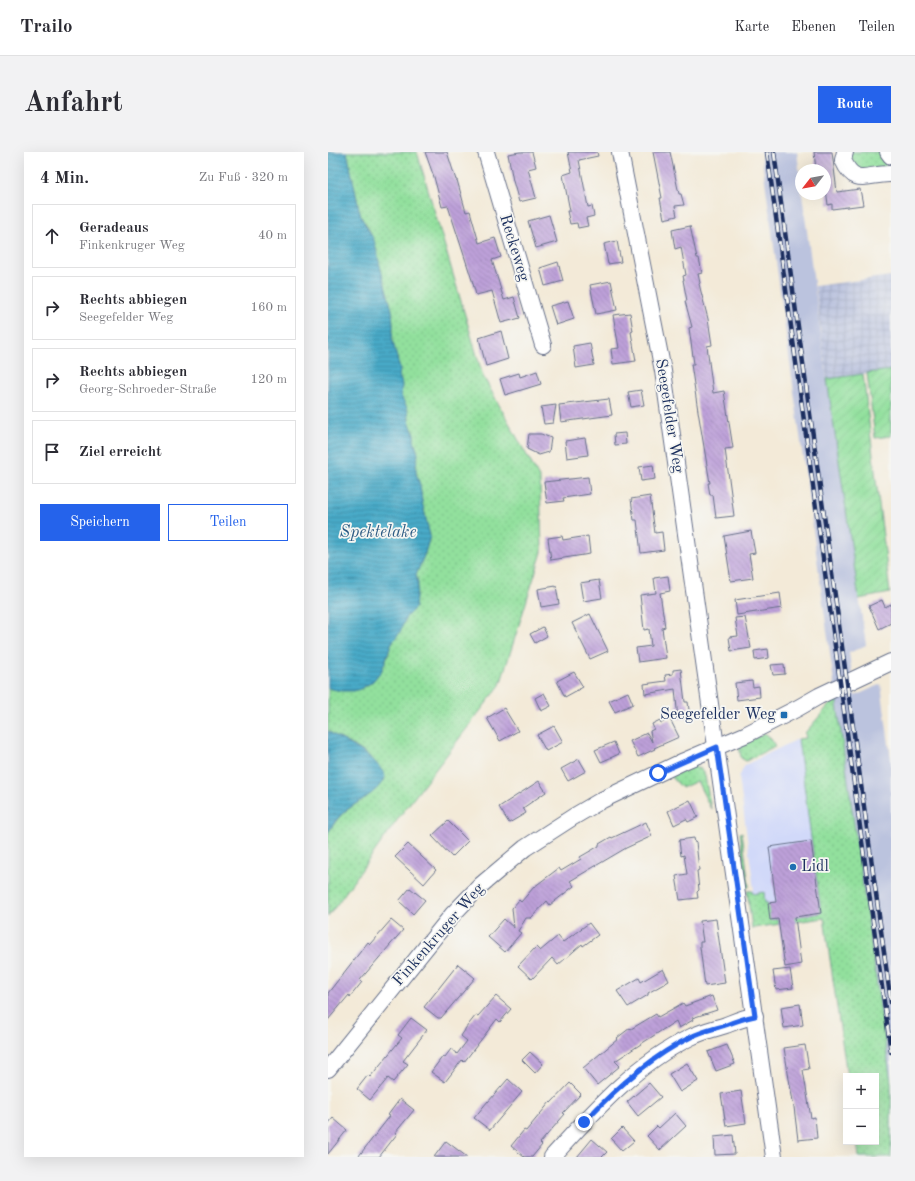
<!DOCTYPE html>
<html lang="de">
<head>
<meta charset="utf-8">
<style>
	body { margin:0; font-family:"Old Standard TT",serif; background:#f2f2f3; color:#2b2b33 }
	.controls { position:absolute; right:12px; bottom:12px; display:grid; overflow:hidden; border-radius:0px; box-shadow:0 4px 16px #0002 }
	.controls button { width:36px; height:36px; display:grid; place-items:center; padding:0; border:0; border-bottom:1px solid #e1e1e2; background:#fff; color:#2b2b33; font:20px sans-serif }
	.compass { position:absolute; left:467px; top:12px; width:36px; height:36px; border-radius:50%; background:#fff; box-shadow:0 4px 16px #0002; rotate:239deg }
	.stop { position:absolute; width:12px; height:12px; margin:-9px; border:3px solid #2563eb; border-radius:50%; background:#fff }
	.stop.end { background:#2563eb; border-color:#fff; box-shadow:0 1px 4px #0008 }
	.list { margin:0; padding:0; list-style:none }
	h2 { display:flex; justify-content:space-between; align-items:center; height:52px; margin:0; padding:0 16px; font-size:17px }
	h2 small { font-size:13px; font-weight:400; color:#7c7c81 }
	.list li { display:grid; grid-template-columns:26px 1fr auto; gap:12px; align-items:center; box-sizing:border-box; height:64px; margin:0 8px 8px; padding:0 8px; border:1px solid #e1e1e2; border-radius:0px }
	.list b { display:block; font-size:15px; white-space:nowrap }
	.list p { margin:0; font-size:13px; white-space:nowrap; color:#7c7c81 }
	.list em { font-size:13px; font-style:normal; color:#7c7c81 }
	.actions { display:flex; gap:8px; padding:12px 16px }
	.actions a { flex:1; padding:9px 0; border:1px solid #2563eb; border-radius:0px; text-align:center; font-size:14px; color:#2563eb }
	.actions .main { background:#2563eb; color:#fff }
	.icon { flex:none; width:22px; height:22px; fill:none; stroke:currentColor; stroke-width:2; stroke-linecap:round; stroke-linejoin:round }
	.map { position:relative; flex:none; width:563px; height:1005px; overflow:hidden; border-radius:0px }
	header { display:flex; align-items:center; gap:24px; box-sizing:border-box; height:56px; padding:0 20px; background:#fff; border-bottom:1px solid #e1e1e2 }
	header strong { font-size:19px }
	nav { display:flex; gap:22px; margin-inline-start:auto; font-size:14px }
	.intro { display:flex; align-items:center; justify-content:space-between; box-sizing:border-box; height:96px; padding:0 24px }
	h1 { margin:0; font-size:28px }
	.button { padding:10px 18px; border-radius:0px; background:#2563eb; color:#fff; font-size:14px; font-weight:700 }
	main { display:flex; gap:24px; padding:0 24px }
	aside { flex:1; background:#fff; border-radius:0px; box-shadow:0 4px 16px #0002 }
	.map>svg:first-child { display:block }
	.built { fill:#d1d9f9 }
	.industrial { fill:url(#industrial-grid) }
	.railway { fill:#bbc3de }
	.grass { fill:url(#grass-dots); stroke:#56887e }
	.garden { fill:url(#garden-furrows); stroke:#56887e }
	.water { fill:url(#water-rules); stroke:#326c93 }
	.building { fill:url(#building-back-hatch) }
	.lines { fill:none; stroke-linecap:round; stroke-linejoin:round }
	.minor-casing { stroke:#677089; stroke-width:18 }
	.minor { stroke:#fff; stroke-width:16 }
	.rail-casing { stroke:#1b2f5e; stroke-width:4.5 }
	.rail { stroke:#f6f6f2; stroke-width:3; stroke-dasharray:9; stroke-linecap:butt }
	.route { stroke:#2563eb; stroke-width:5 }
	.poi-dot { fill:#1f6fb2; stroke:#f6f6f2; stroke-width:1.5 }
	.labels { text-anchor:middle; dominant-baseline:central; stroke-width:3.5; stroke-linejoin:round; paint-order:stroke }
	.street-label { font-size:16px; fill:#1b2f5e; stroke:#f6f6f2 }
	.poi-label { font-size:16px; fill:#1b2f5e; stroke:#f6f6f2; text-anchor:end }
	.water-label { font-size:17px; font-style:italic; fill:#2b5a83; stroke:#f6f6f2 }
</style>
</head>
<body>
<header>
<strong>Trailo</strong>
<nav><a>Karte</a><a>Ebenen</a><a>Teilen</a></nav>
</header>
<div class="intro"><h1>Anfahrt</h1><a class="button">Route</a></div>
<main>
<aside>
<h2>4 Min.<small>Zu Fuß · 320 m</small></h2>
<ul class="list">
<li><svg class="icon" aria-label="ahead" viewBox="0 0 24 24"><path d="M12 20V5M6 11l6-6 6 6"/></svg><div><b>Geradeaus</b><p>Finkenkruger Weg</p></div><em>40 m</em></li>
<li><svg class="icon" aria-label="right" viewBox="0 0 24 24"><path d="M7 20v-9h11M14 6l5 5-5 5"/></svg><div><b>Rechts abbiegen</b><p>Seegefelder Weg</p></div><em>160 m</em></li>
<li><svg class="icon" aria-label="right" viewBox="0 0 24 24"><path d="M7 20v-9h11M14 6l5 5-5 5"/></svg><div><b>Rechts abbiegen</b><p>Georg-Schroeder-Straße</p></div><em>120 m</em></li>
<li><svg class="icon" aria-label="arrive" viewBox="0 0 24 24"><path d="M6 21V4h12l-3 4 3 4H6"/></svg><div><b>Ziel erreicht</b></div></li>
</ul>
<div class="actions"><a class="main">Speichern</a><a>Teilen</a></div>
</aside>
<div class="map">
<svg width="563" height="1005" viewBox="0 0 563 1005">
	<defs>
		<pattern id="industrial-grid" width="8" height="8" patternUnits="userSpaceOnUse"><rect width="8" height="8" fill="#bbc3de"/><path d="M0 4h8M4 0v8" fill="none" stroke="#a0a8c1"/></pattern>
		<pattern id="grass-dots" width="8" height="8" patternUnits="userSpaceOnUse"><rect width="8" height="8" fill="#92e09d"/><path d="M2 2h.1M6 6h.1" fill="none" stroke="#7dc08a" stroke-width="1.8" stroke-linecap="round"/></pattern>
		<pattern id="garden-furrows" width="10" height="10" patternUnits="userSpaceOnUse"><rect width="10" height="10" fill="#92e09d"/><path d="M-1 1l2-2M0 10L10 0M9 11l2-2" fill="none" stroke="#7dc08a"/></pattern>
		<pattern id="water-rules" width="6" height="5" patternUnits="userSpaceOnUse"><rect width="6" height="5" fill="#48aac8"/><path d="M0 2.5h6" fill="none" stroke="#3b8ba6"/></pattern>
		<pattern id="building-back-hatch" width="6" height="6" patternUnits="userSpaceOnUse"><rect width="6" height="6" fill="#bda0d9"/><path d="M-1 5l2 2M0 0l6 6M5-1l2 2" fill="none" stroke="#9983b3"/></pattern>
	</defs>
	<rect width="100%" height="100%" fill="#f6f6f2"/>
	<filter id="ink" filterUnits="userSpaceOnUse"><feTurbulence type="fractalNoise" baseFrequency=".025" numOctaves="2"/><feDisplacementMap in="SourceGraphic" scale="8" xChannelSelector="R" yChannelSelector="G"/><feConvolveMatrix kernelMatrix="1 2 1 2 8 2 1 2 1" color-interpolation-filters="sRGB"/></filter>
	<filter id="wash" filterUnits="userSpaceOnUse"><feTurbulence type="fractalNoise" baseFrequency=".012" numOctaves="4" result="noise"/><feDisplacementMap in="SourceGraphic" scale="16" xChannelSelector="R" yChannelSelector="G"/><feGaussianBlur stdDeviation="0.9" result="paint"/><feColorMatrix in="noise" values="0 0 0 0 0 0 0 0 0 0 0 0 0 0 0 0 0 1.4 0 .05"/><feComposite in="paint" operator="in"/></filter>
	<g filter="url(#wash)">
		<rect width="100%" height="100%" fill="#f3ead8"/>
		<polygon class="built" points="470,587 496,766 424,776 419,739 426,738 411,625 417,613"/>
		<polygon class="industrial" points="563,124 563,218 499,227 487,134"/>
		<polygon class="railway" points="433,0 469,0 473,31 473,42 474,42 499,227 538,493 521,501 527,544 553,532 563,608 563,931 506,530"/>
		<g class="grass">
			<path d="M19,0H89L155,224L212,327L214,400L172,533L72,664L0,765V681L9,668L15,661L45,640L56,627C54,623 53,619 51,615C41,599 15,589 0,579V536C32,543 46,536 59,506C61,501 62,494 65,489C69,481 73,472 78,464C81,461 85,459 87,456L88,443L90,432L88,423L97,401L102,384L94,350L92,333L88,321V312L90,302L86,289V282L81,269L80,258L73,244V229L71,224L72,216L69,208L64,186L65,174L64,158L42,79L33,65L31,57Z"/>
			<path d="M522,0H558C559,6 560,10 556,16L532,22L521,3Z"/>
			<polygon points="508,545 563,931 563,1005 531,1005 529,990 548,990 548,924 519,924 496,766 424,776 419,739 424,739 425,742 436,740 437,751 440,751 443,768 493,761 470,587 478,586 477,581"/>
			<polygon points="435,582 442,585 447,594 418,609 413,606 411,594"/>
			<polygon points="365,611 369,617 372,616 377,624 383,657 369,629 354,636 341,622"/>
			<polygon points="414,680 421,735 414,736 412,719 415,705 412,681"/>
		</g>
		<g class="garden">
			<polygon points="563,218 563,284 547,286 539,221"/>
			<polygon points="535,222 562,441 531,447 499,227"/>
		</g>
		<g class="water">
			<polygon points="0,0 19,0 31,57 33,65 46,88 53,118 64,158 65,174 64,186 72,218 71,224 74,232 73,244 80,258 81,269 86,282 86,289 90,302 88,312 88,321 92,333 94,350 102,384 97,401 88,423 90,432 88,443 87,456 78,465 72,480 64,490 54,518 44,530 32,537 26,539 13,539 0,536"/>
			<path d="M0,579C18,592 47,602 57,624C51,642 28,649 15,661C9,666 4,673 0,681Z"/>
		</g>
		<g id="blocks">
			<g class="building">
				<polygon points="97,0 119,0 128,28 129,28 138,60 142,59 151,91 167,86 173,105 164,108 176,148 186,145 192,166 173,171 164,139 148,143 144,128 120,54 114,55 106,25"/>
				<polygon points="192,0 204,0 208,15 200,17 208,46 191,50 185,29 180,2"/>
				<polygon points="240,0 269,0 270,4 251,8 260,55 264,54 266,64 258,66 260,74 250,76 249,71 242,72 239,59 242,59 235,23 244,20"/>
				<polygon points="325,0 342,0 351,42 353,42 356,53 347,54 349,64 336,67 332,46 334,46"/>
				<polygon points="486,0 504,0 509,40 532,37 535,53 504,57 504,52 500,53 498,37 497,37 497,18 488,18"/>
				<polygon points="221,63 229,90 208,96 200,69"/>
				<polygon points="362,74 369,106 371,106 374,121 370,122 372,131 371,132 380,167 384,193 379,194 385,241 396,239 405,296 397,297 406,364 388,366 385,343 382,343 380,331 382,331 370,259 363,212 366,212 361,176 364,175 357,149 359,149 355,128 356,128 355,124 358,123 353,95 347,97 344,78"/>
				<polygon points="289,89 293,110 280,112 276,92"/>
				<polygon points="230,110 235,129 217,134 212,116"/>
				<polygon points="283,129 289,158 268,162 262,133"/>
				<polygon points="240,149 246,167 228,173 222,154"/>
				<polygon points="302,161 305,179 303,180 308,209 285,212 283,197 291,196 285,163"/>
				<polygon points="173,179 180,207 158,214 151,186"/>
				<polygon points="262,191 266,213 248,216 245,194"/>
				<polygon points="209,219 213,232 177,243 172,227 191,221 192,225"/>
				<polygon points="313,238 316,253 303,255 300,240"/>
				<polygon points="281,247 284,263 233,270 231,253"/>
				<polygon points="228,253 225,271 216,272 213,255"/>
				<polygon points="297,281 298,292 287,293 286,282"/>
				<polygon points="201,282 213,282 223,286 221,300 211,303 199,297"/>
				<polygon points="257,286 260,303 239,306 237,289"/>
				<polygon points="325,313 327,327 313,329 311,315"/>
				<polygon points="260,325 262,342 235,346 236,349 219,351 216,330"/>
				<polygon points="322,344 327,381 334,380 336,398 313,401 309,368 306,368 303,347"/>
				<polygon points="423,379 427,401 421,402 425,426 403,429 396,384"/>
				<polygon points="234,384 235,388 260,384 262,402 223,408 220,386"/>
				<polygon points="340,424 342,439 332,441 337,475 334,476 338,506 310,510 308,496 323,494 321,477 316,478 312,443 328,441 326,426"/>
				<polygon points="271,428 274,446 255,449 252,431"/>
				<polygon points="228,434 231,452 213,455 210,437"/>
				<polygon points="452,441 454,456 409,463 407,448"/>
				<polygon points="554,448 557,455 563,452 563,471 551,477 541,454"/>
				<polygon points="262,462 280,499 262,507 244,471"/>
				<polygon points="417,465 423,496 403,499 401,485 410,484 407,466"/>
				<polygon points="215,475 219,484 207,491 202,482"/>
				<polygon points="440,497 441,506 427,508 426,499"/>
				<polygon points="456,512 457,522 445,523 443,513"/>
				<polygon points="353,517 357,550 360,550 362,566 350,567 347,537 317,542 316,532 338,529 337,523 345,522 345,518"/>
				<polygon points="246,520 255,535 237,545 229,529"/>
				<polygon points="424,529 425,535 431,534 432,545 409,548 407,531"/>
				<polygon points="300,540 305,552 287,560 281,549"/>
				<polygon points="216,541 223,554 213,559 207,546"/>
				<polygon points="176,556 190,579 172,589 159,566"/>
				<polygon points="342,567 351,585 326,596 327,597 310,605 302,589 319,581 324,590 322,579 326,577 324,572 332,568 333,571"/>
				<polygon points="226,574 235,590 218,599 209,583"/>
				<polygon points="286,590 291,602 273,610 267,598"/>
				<polygon points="251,607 258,619 240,629 233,617"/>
				<polygon points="211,629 218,640 195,656 198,661 181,671 171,655"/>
				<polygon points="362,648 370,665 360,670 358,667 346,673 340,659"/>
				<polygon points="120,669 140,689 124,705 104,684"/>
				<polygon points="318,670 324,684 298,696 242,729 246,734 222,753 219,749 203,766 198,766 190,779 193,781 177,800 160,785 176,767 186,776 184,756 191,748 193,750 206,735 231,716 233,719 253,707 252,705 271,694 271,692 283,685 284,686"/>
				<polygon points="366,686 367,691 368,690 371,718 369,719 371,738 369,740 370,746 352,748 348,724 359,722 356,703 353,704 351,688"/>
				<polygon points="483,689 493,761 467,765 473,812 457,815 450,767 442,768 440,751 448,750 441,695"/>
				<polygon points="80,692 108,718 96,732 67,705"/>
				<polygon points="82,736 97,748 85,762 71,749"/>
				<polygon points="388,767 397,831 377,834 372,795 372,790 375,790 372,769"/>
				<polygon points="63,768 75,778 32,828 34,830 22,845 21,843 0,868 0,841 40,790 42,792"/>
				<polygon points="261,771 270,783 255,794 254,792 230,813 224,806 204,827 190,814 208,795 212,799 230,784 235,790"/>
				<polygon points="130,812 147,826 113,866 110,866 96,855"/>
				<polygon points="335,817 341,829 320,841 320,843 300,855 289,839 311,826 313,830"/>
				<polygon points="462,817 465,836 448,838 445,819"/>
				<polygon points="168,844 183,857 172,870 169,867 136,910 134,908 117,930 103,920 115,904 117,905 123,897 129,902 139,889 133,884 137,878 137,877 148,863 150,864"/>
				<polygon points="384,844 389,858 364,866 365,868 351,876 348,869 287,909 292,914 269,933 255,916 290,887 289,886 302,876 303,877 328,862 330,865 355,851 357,854"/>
				<polygon points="472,852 475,873 456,876 453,855"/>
				<polygon points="83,866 99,878 75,909 80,912 65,930 60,926 42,948 29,937 40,923 42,925 74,886 70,883"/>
				<polygon points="399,893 407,912 388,919 380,900"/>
				<polygon points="477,893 481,917 475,918 483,966 487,965 489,986 470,988 466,955 461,927 456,896"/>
				<polygon points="202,900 215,912 207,921 194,908"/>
				<polygon points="359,911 370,929 352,940 341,922"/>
				<polygon points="180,927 194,940 162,978 146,966 160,949 160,950"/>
				<polygon points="242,931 253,942 235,961 237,962 212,991 214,993 204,1005 196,1005 183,994 196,978 198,979 222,950 223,951"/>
				<polygon points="321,931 333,945 310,964 299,950"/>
				<polygon points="413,939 418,971 398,974 393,942"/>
				<polygon points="72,947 86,958 67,981 69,982 51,1005 30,1005 62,964 60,963"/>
				<polygon points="347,961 358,974 332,998 319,984 329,974 331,976"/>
				<polygon points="5,966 19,978 0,1002 0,972"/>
				<polygon points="294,976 306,989 294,999 283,987"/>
				<polygon points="405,983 407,1002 387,1003 386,985"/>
				<polygon points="264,987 279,1000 274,1005 249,1005"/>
				<polygon points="118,989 139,1005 106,1005"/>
			</g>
		</g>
	</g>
	<g filter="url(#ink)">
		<use href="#blocks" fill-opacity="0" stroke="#677089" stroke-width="1"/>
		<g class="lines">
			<g class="minor-casing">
				<g id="minor">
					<polyline points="158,0 215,193"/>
					<polyline points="292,0 335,219 446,1005"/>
					<path d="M517,0L515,8C527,36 541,21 563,22"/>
					<polyline points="560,0 563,4"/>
					<polyline points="0,917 125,762 153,733 197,696 245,665 274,648 356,609 419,582 470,556 491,544 563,510"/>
					<path d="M224,1005C265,960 307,912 363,885C375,879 386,877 398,873C408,869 417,865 427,864"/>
				</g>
			</g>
			<use href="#minor" class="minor"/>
			<g class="rail-casing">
				<g id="rail">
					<polyline points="439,0 563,900"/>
					<polyline points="446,0 563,851"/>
				</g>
			</g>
			<use href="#rail" class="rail"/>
		</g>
	</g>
	<g class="lines" filter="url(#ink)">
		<path class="route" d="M256,970C287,937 322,905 363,885C374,879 386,877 398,873C408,869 417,866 427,864L389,595L330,621"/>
	</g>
	<g class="poi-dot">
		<rect x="452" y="559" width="8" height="8" rx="2"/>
		<circle cx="465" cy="715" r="4"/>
	</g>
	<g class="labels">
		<g class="street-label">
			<text transform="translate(186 96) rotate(73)">Reckeweg</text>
			<text transform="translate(341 264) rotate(81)">Seegefelder Weg</text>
			<text transform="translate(111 783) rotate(-49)">Finkenkruger Weg</text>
		</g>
		<g class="poi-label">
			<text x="448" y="563">Seegefelder Weg</text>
			<text x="473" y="715" text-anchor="start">Lidl</text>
		</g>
		<g class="water-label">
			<text x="50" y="380">Spektelake</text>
		</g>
	</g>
</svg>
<div class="controls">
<button>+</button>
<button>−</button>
</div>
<svg class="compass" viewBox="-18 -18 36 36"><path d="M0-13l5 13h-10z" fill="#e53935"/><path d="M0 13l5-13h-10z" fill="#7c7c81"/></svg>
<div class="stop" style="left:330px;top:621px"></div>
<div class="stop end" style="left:256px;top:970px"></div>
</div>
</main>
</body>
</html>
